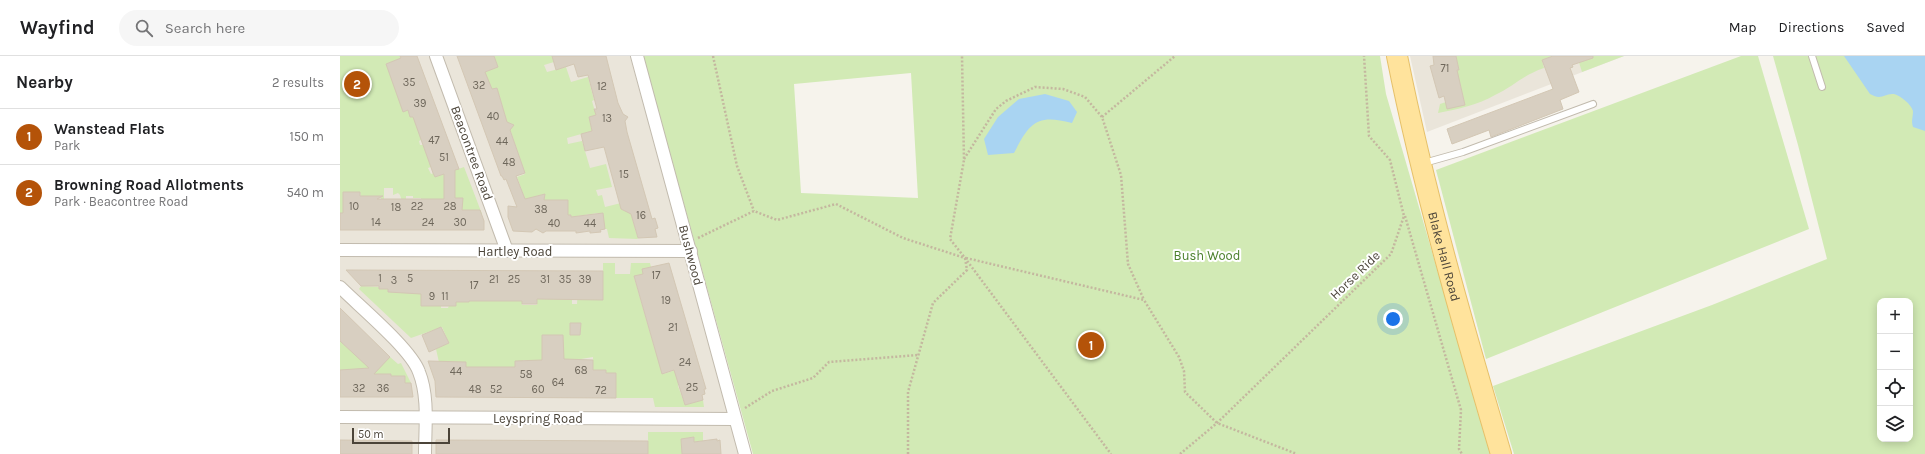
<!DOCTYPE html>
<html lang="en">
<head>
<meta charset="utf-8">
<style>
	body { margin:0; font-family:Karla,sans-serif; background:#f6f6f6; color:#202124 }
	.controls { position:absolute; right:12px; bottom:12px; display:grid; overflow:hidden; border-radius:8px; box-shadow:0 2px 10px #0003 }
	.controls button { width:36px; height:36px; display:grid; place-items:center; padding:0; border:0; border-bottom:1px solid #e0e0e0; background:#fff; color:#202124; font:20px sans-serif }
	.scale { position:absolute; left:12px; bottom:10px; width:98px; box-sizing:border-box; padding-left:4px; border:2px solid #4b4439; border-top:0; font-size:11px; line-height:14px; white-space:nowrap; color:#4b4439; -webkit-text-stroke:3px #fff; paint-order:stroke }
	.you { position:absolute; left:1053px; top:263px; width:14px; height:14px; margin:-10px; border:3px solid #fff; border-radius:50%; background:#1a73e8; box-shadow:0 0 0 6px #1a73e833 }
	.badge { display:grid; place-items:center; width:26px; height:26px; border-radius:50%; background:#b45309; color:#fff; font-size:13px; font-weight:700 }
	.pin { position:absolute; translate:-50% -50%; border:2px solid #fff; box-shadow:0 1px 4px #0006 }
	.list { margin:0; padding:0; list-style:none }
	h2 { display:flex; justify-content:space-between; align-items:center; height:52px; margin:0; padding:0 16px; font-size:17px }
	h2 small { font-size:13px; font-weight:400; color:#757577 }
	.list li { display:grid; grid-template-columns:26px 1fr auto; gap:12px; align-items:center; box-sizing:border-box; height:56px; padding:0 16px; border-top:1px solid #e0e0e0 }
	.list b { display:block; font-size:15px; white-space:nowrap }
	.list p { margin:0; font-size:13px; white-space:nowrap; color:#757577 }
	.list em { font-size:13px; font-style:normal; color:#757577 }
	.icon { flex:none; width:22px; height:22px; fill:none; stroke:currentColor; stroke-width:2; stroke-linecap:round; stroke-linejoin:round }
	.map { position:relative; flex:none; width:1585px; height:398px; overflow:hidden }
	header { display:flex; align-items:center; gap:24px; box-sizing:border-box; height:56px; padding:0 20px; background:#fff; border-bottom:1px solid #e0e0e0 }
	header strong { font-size:19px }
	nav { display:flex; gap:22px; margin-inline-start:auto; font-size:14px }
	.search { width:280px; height:36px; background:#f6f6f6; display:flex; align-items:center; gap:10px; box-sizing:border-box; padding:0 14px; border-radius:22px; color:#757577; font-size:15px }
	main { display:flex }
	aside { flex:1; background:#fff }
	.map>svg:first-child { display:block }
	.residential { fill:#eae5da }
	.green { fill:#d2eab5; fill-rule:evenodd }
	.water { fill:#a9d4f2 }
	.building { fill:#d8cfc1; stroke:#d3c7b4 }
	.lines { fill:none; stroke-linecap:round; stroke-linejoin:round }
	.lane-casing { stroke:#c2bbae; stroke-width:8 }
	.street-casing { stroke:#c2bbae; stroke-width:14 }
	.primary-casing { stroke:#e6c16a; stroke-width:22 }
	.path { stroke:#c4b79f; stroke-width:2.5; stroke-dasharray:2 2; stroke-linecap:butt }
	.lane { stroke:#fff; stroke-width:6 }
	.street { stroke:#fff; stroke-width:12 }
	.primary { stroke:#ffe39c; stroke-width:20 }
	.labels { text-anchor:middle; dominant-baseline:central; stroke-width:4; stroke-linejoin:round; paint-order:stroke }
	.number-label { font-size:11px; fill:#6e675b }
	.street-label { font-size:13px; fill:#4b4439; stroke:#fff }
	.park-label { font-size:13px; fill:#4a7f2a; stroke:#fff }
</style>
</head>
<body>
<header>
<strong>Wayfind</strong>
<div class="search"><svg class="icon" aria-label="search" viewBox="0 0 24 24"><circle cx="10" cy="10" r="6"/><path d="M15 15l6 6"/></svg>Search here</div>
<nav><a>Map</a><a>Directions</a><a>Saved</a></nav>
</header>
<main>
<aside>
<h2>Nearby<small>2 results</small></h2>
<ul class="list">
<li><span class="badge">1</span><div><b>Wanstead Flats</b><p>Park</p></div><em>150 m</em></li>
<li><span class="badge">2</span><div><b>Browning Road Allotments</b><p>Park · Beacontree Road</p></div><em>540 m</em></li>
</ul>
</aside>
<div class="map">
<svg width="1585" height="398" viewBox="0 0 1585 398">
	<rect width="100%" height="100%" fill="#f6f3ec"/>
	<g class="residential">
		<polygon points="0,0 290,0 400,398 0,398"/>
		<polygon points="1070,0 1284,0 1087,76"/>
	</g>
	<g class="green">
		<polygon points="0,0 60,0 61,2 46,8 71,61 83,57 81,84 79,85 80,89 83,89 91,111 88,112 91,118 94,117 96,121 124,111 142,158 139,158 139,154 132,154 122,158 122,142 104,158 81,158 81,142 73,142 73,140 66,140 66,158 60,139 58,137 53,139 53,132 44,132 44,157 41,157 41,140 23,140 23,157 20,136 3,136 3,157 0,157"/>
		<polygon points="154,0 212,0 214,6 204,9 207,16 226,11 231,26 248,21 254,44 252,45 256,59 249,61 252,75 227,82 228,88 242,85 250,112 266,108 272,131 256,134 258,140 262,139 265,151 281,147 281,153 285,155 290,154 298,183 269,182 267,173 265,173 258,157 231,161 204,159 204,138 197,140 197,147 186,146 177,121 185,118 171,76 165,78 172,71 167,66 157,32 149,35 145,16 158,11"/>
		<path d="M303,0H1040L1046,38L1151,398H413ZM571,17L578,142L461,137L454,28Z"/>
		<path d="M1116,0H1213L1202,4L1204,12C1183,19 1174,30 1155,39C1138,49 1118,53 1098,57L1100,48L1106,46L1125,49L1120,27L1106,17L1119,14Z"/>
		<polygon points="1237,0 1284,0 1242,16"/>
		<polygon points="1401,0 1418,0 1469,173 1146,303 1096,114"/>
		<path d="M1433,0H1585V398H1174L1153,330L1372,249L1487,203L1458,89ZM1540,245H1570V383H1540Z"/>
		<path d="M263,207H275V218H290L291,207H310L311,211L302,213L303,218L294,221L315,294L341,287L323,318L339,313L338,330L345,349L363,344L364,351H315L313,342H276V318L266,317V314H256V325H253V301L188,312V304H183L175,324L126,325V306H119L103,324L96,293L109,287L102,271L71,282L19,233L21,230L39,231V233H48V236L78,237L81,230V249L95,250L101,231V252H108L116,231H121V246H129V243L156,245V231H162V245H177L182,231V249H197V231H203V243H217L223,231V243L232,244V248H237L238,231L263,244ZM202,279H223V284L202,287Z"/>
		<polygon points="0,276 3,288 10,294 15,290 45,306 50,301 58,308 61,307 71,327 65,327 65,320 51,320 51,318 44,318 44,322 0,314"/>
		<polygon points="308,376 363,376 363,385 354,386 353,381 341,383 342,398 308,398"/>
	</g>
	<g class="water">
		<path d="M1504,0H1585V75L1573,71C1571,65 1573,61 1573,55C1571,48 1561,40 1554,38C1544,37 1542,45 1530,38Z"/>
		<path d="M705,38L729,45L737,56L732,67C697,58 690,66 674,97L648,99L644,83L658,61L679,43Z"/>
	</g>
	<g class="building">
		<polygon points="60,0 77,0 119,113 115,114 115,142 123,142 122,154 140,154 144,165 144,174 0,174 0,157 3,157 3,136 20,136 20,140 43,140 37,143 104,143 104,118 95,121 93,117 73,61 70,61 68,54 63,56 46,8 61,2"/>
		<polygon points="117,0 154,0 158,11 145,16 152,33 157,32 167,66 174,69 170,74 185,117 176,120 185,143 205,138 204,144 228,144 228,159 231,159 231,161 263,157 265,173 260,174 261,176 250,177 250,175 236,177 236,175 206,175 203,177 196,173 192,176 173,175 168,161 168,150 177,151 166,123 164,124 162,120 161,120"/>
		<polygon points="212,0 266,0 278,47 283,58 288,61 285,65 287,76 312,163 315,162 318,172 315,173 317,181 298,182 291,158 281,153 264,91 245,95 241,78 252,75 249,61 256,59 254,53 257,53 248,19 238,21 234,8 216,14"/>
		<polygon points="1093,0 1116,0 1119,14 1117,14 1125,49 1107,53 1104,40 1099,42 1090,10 1094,9"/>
		<polygon points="1213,0 1253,0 1253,2 1232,9 1233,11 1230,12 1239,36 1220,44 1223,53 1151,81 1149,74 1112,88 1107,73 1213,33 1202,4"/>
		<polygon points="329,207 366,333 364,333 365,338 362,339 363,344 345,349 334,314 322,318 294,220 303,218 302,213"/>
		<polygon points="6,214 263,215 263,244 197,243 197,248 182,248 182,245 129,245 129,246 116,246 116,250 81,250 81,238 48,236 48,233 39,233 39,230 21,230"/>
		<polygon points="0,252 50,301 34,318 51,318 51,320 65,320 65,327 71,327 73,341 0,341 0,314 29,312 0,285"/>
		<polygon points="230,267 241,267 240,279 230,279"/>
		<polygon points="101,271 109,287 89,296 82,279"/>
		<polygon points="202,279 223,279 224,303 253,304 253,314 266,314 266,317 276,317 276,342 96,341 95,325 88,305 126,306 126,311 175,311 175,305 202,304"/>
		<polygon points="354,381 354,386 377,383 377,385 380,384 381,398 342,398 341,383"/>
		<polygon points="0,384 72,385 72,398 0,398"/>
		<polygon points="96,384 308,385 308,398 96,398"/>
	</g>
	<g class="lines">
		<g class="lane-casing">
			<g id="lane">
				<polyline points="1472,0 1482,31"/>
				<polyline points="1084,107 1123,96 1253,48"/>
			</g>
		</g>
		<g class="street-casing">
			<g id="street">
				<polyline points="96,0 167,195"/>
				<polyline points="297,0 405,398"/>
				<polyline points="0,194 351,195"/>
				<path d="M0,231C19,250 71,293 79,316C89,341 85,372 85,398"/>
				<polyline points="0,361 395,363"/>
			</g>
		</g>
		<g class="primary-casing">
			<g id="primary">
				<path id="s1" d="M1057,0C1084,135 1122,266 1161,398"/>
			</g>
		</g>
		<g class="path">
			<polyline points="373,0 397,110 414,155"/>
			<polyline points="762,61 835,0"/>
			<polyline points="624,103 656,53 666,45 695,31 723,33 745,41 762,61 781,119 788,208 804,244"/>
			<polyline points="1065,160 1121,354 1119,393 1122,398"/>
			<polyline points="358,182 414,155 437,164 496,148 563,182 625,202 771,398"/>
			<polyline points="626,202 804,244 839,301 844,315 845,336 877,367 957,398"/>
			<polyline points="405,352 432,335 473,322 489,306 578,299"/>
			<polyline points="568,398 568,336 593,247 627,214 625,202 610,183 624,104 622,0"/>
			<polyline points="840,398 877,367 1051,198 1064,160 1050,104 1029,80 1024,0"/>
		</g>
		<use href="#lane" class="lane"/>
		<use href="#street" class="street"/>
		<use href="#primary" class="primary"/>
	</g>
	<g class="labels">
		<g class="number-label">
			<text x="1105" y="12">71</text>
			<text x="69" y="26">35</text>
			<text x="139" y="29">32</text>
			<text x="262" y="30">12</text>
			<text x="80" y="47">39</text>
			<text x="153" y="60">40</text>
			<text x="267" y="62">13</text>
			<text x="94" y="84">47</text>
			<text x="162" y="85">44</text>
			<text x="104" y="101">51</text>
			<text x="169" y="106">48</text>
			<text x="284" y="118">15</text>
			<text x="14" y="150">10</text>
			<text x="77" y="150">22</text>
			<text x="110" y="150">28</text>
			<text x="56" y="151">18</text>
			<text x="201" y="153">38</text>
			<text x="301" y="159">16</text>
			<text x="36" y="166">14</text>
			<text x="88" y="166">24</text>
			<text x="120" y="166">30</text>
			<text x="214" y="167">40</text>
			<text x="250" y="167">44</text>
			<text x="316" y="219">17</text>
			<text x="40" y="222">1</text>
			<text x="70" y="222">5</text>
			<text x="154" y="223">21</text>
			<text x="174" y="223">25</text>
			<text x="205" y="223">31</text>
			<text x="225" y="223">35</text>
			<text x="245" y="223">39</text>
			<text x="54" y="224">3</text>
			<text x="134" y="229">17</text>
			<text x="92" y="240">9</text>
			<text x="105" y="240">11</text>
			<text x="326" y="244">19</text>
			<text x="333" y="271">21</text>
			<text x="345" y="306">24</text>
			<text x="241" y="314">68</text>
			<text x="116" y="315">44</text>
			<text x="186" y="318">58</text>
			<text x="218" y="326">64</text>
			<text x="352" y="331">25</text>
			<text x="19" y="332">32</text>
			<text x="43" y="332">36</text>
			<text x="135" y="333">48</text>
			<text x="156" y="333">52</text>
			<text x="198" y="333">60</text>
			<text x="261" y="334">72</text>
		</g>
		<g class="street-label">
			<text transform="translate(132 97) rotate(70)">Beacontree Road</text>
			<text x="175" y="195">Hartley Road</text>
			<text transform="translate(351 199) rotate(75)">Bushwood</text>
			<text stroke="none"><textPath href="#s1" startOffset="206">Blake Hall Road</textPath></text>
			<text transform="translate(1015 219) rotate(-44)">Horse Ride</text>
			<text x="198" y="362">Leyspring Road</text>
		</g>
		<g class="park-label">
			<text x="867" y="199">Bush Wood</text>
		</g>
	</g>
</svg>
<div class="controls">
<button>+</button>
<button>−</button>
<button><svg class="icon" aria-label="locate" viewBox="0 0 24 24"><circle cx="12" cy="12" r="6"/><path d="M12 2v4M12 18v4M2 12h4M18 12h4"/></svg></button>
<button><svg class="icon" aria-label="layers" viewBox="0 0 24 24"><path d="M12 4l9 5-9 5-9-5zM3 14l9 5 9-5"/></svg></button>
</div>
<div class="scale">50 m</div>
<div class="you"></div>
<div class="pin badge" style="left:751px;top:289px">1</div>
<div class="pin badge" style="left:17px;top:28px">2</div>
</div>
</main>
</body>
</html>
